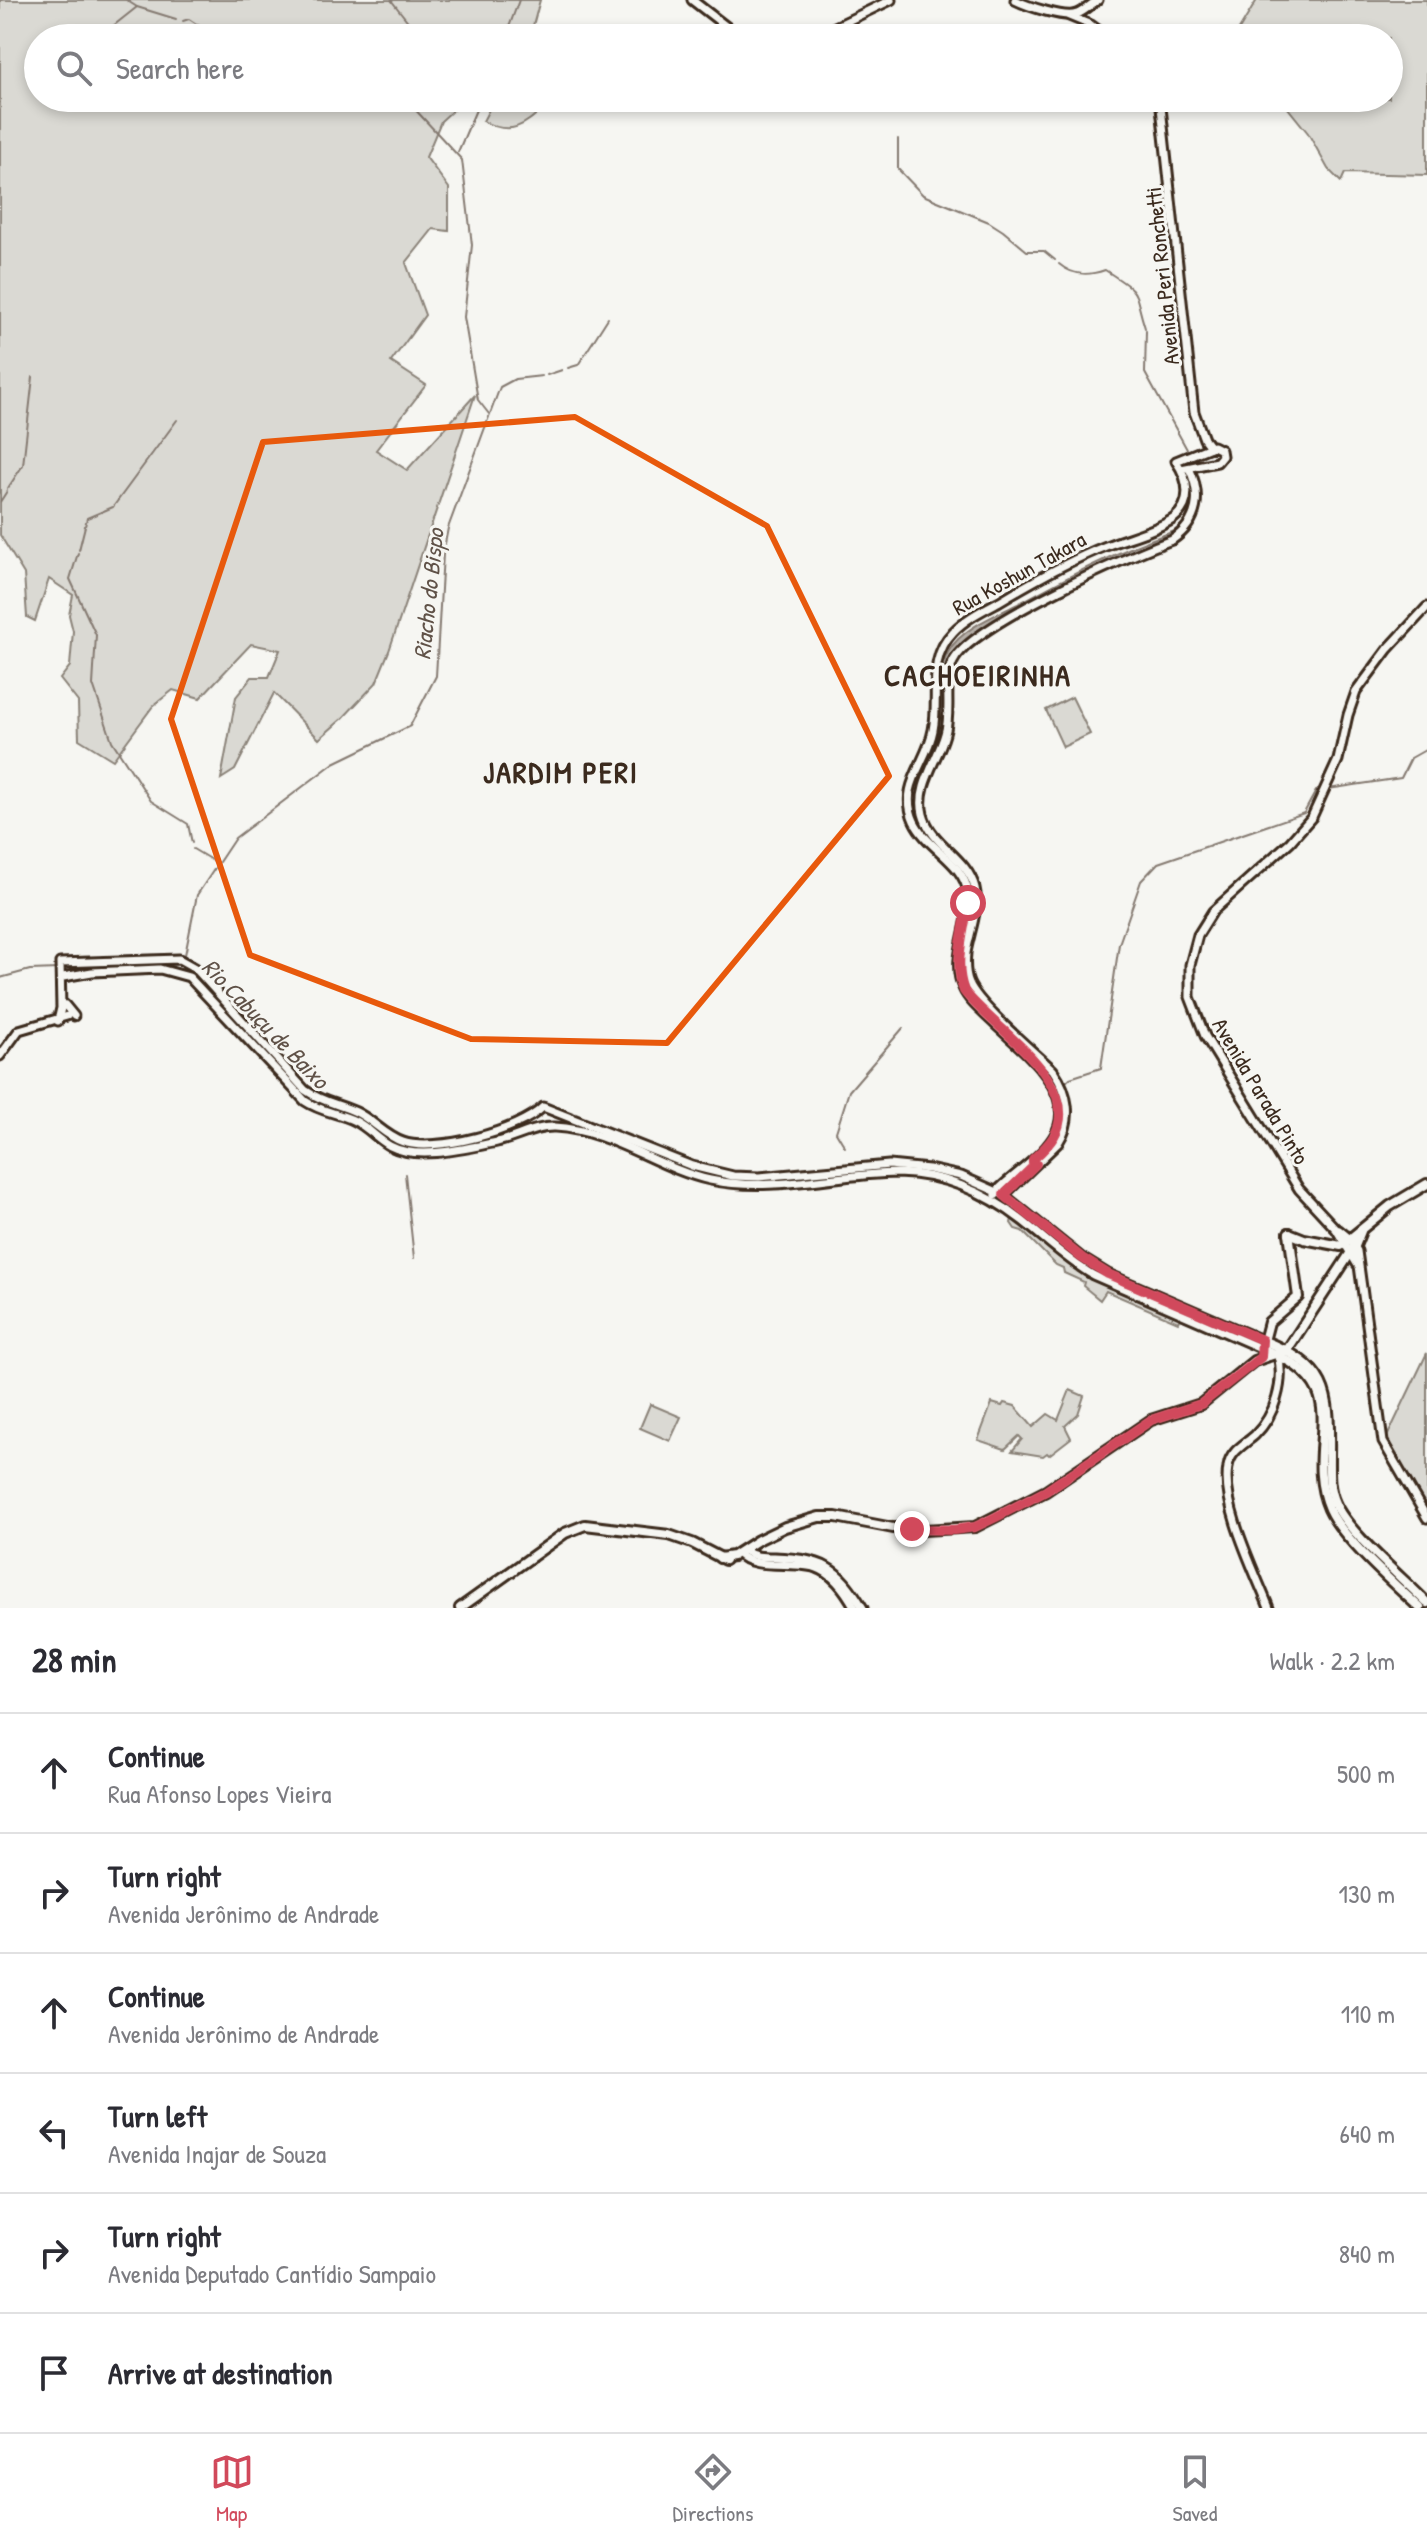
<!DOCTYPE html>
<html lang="en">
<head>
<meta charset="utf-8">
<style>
	body { margin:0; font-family:"Patrick Hand",sans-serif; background:#f7f7f7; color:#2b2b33 }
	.stop { position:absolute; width:24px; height:24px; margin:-18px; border:6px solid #d1495b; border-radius:50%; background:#fff }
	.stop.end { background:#d1495b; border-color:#fff; box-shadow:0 2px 8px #0008 }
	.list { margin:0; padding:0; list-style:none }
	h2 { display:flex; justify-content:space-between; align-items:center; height:104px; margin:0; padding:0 32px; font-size:34px }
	h2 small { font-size:26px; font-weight:400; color:#7c7c81 }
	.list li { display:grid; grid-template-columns:52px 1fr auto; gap:24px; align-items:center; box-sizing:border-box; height:120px; padding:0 32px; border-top:2px solid #e1e1e2 }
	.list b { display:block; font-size:30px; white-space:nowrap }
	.list p { margin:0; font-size:26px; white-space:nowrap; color:#7c7c81 }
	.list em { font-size:26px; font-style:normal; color:#7c7c81 }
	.icon { flex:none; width:44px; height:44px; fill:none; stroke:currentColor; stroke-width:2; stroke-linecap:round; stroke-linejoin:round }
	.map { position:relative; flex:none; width:1427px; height:1608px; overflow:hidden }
	.search { position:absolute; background:#fff; box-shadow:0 4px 12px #0003; left:24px; right:24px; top:24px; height:88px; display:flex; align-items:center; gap:20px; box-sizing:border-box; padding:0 28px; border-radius:44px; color:#7c7c81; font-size:30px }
	.sheet { height:824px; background:#fff }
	nav { display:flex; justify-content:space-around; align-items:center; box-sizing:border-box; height:112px; border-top:2px solid #e1e1e2; background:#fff; font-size:22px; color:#7c7c81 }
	nav a { display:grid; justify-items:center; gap:4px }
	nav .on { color:#d1495b }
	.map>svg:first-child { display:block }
	.green { fill:#dad9d3; stroke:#8a8278; stroke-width:2 }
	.water { fill:#b6b0a9; stroke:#857a71; stroke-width:2 }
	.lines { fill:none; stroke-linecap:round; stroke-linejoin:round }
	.stream { stroke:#857a71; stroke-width:2 }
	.river { stroke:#b6b0a9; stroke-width:6 }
	.secondary-casing { stroke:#3b2a1e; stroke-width:13 }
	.primary-casing { stroke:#3b2a1e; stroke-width:14 }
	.secondary { stroke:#f6f6f2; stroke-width:7 }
	.primary { stroke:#f6f6f2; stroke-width:8 }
	.route { stroke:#d1495b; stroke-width:10 }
	.marked { fill:none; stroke:#e8590c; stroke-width:6; stroke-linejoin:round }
	.labels { text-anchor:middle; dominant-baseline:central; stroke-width:6; stroke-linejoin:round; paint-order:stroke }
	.street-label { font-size:22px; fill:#3b2a1e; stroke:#f6f6f2 }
	.water-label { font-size:24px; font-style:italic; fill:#605248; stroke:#f6f6f2 }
	.district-label { font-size:30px; font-weight:bold; letter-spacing:2px; fill:#3b2a1e; stroke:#f6f6f2 }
</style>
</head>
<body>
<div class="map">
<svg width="1427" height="1608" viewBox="0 0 1427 1608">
	<rect width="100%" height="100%" fill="#f6f6f2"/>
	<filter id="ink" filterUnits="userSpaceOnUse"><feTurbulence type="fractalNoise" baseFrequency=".0125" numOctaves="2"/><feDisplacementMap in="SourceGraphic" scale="16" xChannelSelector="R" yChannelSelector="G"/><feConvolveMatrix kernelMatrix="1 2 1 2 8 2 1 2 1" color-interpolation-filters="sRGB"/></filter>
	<g filter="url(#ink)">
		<g class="green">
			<polygon points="0,0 540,0 531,33 549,38 38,38 38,98 466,98 441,121 426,157 449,188 449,231 433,229 406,263 425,315 391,362 426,385 376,450 407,470 475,395 389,651 376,683 343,718 319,739 274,693 235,770 221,779 236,697 252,677 269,677 280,650 251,644 200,698 173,690 153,706 113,760 79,739 78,702 60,679 70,666 73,631 69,615 73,595 49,579 35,621 27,617 24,574 0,535"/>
			<polygon points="1257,0 1427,0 1427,175 1345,173 1341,182 1328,169 1308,133 1280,98 1389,98 1389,38 1234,38"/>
			<path d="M495,98H555C529,119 517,140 483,121Z"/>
			<polygon points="1072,697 1090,734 1063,747 1046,710"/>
			<polygon points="1013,1215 1093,1278 1181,1316 1178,1322 1106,1291 1100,1300 1083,1286 1084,1282 1064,1273 1063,1268 1056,1265 1022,1231 1015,1229 1011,1223"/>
			<polygon points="1427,1353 1427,1512 1386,1439"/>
			<polygon points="1070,1390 1084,1396 1078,1414 1065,1426 1071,1438 1049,1455 1047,1453 1043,1456 1012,1451 1022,1439 1019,1436 1005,1449 978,1440 992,1403 1002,1406 1004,1403 1015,1406 1033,1427 1048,1414 1058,1420"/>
			<polygon points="650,1404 681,1417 670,1441 640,1428"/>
		</g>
		<path class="water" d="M1172,532L1171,536C1128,553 964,621 949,660C939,684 952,732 933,747C948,718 932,680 948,652C962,628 994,616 1018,604C1069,576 1117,551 1172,532Z"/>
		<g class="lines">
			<g class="stream">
				<polyline points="126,0 137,7 176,19"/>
				<polyline points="391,0 421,38"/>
				<polyline points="183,21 189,19 218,38"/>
				<polyline points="98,38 137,7"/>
				<polyline points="505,38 519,0"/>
				<polyline points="311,98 411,105 462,160 472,245 464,317 478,400 489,414"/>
				<polyline points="898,139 898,169 923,195 989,222 1003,231 1027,251 1044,251 1055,260"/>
				<polyline points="458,152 481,98"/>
				<path d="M1059,264C1073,276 1088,276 1105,270C1144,295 1132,288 1145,328"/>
				<polyline points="1146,331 1145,373 1189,453"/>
				<polyline points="568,368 578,365 608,318"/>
				<polyline points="547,375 562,370"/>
				<polyline points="8,488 23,465 33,377"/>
				<polyline points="0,502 7,491"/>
				<polyline points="1173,532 1186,521 1193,497"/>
				<polyline points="79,550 87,518 113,507 177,420"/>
				<polyline points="78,553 70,579 96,635 93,685 112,741 151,801 188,824 192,843"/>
				<polyline points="1328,789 1401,778 1411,758 1427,749"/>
				<polyline points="193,849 218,864"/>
				<polyline points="185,955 197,895 235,838 334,763 410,726 436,676 443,554 448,528 500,387 515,379 542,376"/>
				<polyline points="64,969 181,964"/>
				<polyline points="0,978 30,970 58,969"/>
				<polyline points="1065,1083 1070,1078 1101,1068 1119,944 1141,881 1158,863 1304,813 1316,791 1322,790"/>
				<polyline points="845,1147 836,1132 849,1091 903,1028"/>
				<polyline points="405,1174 414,1258"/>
			</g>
			<g class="river">
				<polyline points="193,971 289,1079"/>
				<polyline points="299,1090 316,1103 361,1118"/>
				<polyline points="471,1142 503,1137"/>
				<polyline points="396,1143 420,1148"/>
				<path d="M686,1167C740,1187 792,1179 848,1172"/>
			</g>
			<g class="secondary-casing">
				<g id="secondary">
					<polyline points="692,0 741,38"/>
					<path d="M1015,0C1027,6 1065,19 1077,14C1084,12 1091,4 1098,0"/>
					<polyline points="1069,16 1091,25 1109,38"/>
					<polyline points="812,38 891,0"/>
					<polyline points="1160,98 1194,412 1204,439 1210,447"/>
					<path d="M63,977L92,972L160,969L189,977L305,1101C321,1112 339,1113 355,1121C369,1128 377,1139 390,1146C418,1161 467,1148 497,1142C516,1138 536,1126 555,1127C611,1130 657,1168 710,1180C772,1193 834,1174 897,1173C944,1174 987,1193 1023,1221C1047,1240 1067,1260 1093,1275L1263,1349"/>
					<polyline points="65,1005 74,1016"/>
					<path d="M58,1021L61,1008L60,963L179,959L195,968L305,1090C322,1102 338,1104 356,1112C373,1120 385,1136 403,1142C435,1153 519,1131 543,1107L692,1166L733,1176L759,1177L889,1165L929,1169L961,1176L1004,1195L1082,1258L1108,1274L1262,1340"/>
					<polyline points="0,1056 19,1030 67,1016"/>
					<path d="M996,1195L1000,1188C1017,1172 1041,1157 1053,1138C1082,1094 1022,1050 995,1024C984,1013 969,1002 963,988C949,957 973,924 968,893C964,862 927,849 914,821C898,786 927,763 933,730C940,696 926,660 953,632C965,619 983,610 998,602C1033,581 1068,561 1106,546C1128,537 1153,532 1173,519C1193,504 1189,480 1176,461L1213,446L1221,450L1222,456L1217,462L1181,469"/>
					<path d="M1004,1195L1058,1143C1074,1119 1068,1092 1053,1070C1033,1051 979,1006 969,983C965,974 965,964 966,953C969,934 980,907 975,888C967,857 931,845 923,814C916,786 938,760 945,734C952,711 943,684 953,662C969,626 1130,555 1172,540C1199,522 1202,495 1189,468"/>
					<polyline points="1339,1230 1350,1239 1357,1251 1383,1442 1427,1518"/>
					<polyline points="1357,1264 1336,1229 1299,1189 1205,1036 1190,997 1190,965 1198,935 1213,911 1290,842 1312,817 1338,760 1348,715 1356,692 1388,649 1427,607"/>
					<path d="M744,1550C753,1557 762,1557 774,1557C822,1559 837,1565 863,1608"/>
					<path d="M738,1553C751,1571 796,1560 817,1568C834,1574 847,1593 855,1608"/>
					<path d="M1269,1608C1255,1572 1221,1505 1228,1467C1230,1451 1244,1445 1255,1435C1275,1415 1285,1383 1278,1355"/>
				</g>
			</g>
			<g class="primary-casing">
				<g id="primary">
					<polyline points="1289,1233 1304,1239 1341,1246 1390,1206 1427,1184"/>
					<path d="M1262,1340C1328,1366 1330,1390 1329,1455C1329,1472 1328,1488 1335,1503C1347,1532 1403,1578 1427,1603"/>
					<polyline points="1263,1345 1269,1322 1298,1297 1289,1233"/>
					<path d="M1263,1349C1363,1387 1300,1442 1329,1509C1342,1538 1395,1585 1420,1608"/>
					<polyline points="1287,1350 1355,1246 1361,1231"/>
					<polyline points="720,1558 733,1556 758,1540 785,1527 819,1517 836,1517 893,1528 924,1530 975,1527 1046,1491 1151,1420 1201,1404 1254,1361 1287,1350"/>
					<polyline points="460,1608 565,1533 585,1525 669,1535 692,1543 725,1560"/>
				</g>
			</g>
			<use href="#secondary" class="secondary"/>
			<use href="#primary" class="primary"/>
		</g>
	</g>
	<g class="lines" filter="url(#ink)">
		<path class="route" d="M912,1529L954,1530L975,1527L996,1517L1046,1491L1151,1420L1201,1404L1261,1357L1262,1340L1108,1274L1082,1258L1004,1195L1036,1164L1033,1163V1159C1041,1152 1049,1145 1054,1136C1085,1083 991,1027 964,991C953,963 964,932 968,903"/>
	</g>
	<path class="marked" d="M575,417L767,526L889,776L667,1043L471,1039L250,955L171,719L263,442Z"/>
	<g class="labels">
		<g class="street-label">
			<text transform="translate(1162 276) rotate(-96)">Avenida Peri Ronchetti</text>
			<text transform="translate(1019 573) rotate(-29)">Rua Koshun Takara</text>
			<text transform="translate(1261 1091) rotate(59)">Avenida Parada Pinto</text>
		</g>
		<g class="water-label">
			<text transform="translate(428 594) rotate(-84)">Riacho do Bispo</text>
			<text transform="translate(266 1023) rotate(46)">Rio Cabuçu de Baixo</text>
		</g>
		<g class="district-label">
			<text x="978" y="675">CACHOEIRINHA</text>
			<text x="561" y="772">JARDIM PERI</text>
		</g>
	</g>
</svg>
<div class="stop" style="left:968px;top:903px"></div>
<div class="stop end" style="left:912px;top:1529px"></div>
<div class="search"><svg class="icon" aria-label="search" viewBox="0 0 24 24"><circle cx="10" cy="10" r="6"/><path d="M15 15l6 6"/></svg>Search here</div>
</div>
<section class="sheet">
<h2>28 min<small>Walk · 2.2 km</small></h2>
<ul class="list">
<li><svg class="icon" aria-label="ahead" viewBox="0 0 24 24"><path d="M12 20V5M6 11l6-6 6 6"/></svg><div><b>Continue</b><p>Rua Afonso Lopes Vieira</p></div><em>500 m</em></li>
<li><svg class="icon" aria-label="right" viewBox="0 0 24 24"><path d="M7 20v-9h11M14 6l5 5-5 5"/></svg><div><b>Turn right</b><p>Avenida Jerônimo de Andrade</p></div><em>130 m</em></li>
<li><svg class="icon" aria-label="ahead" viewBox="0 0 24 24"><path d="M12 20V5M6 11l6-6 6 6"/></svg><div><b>Continue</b><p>Avenida Jerônimo de Andrade</p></div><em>110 m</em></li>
<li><svg class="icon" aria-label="left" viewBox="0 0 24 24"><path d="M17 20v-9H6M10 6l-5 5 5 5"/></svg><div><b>Turn left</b><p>Avenida Inajar de Souza</p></div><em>640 m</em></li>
<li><svg class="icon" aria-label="right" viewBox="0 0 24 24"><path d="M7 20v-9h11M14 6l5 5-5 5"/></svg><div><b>Turn right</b><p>Avenida Deputado Cantídio Sampaio</p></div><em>840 m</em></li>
<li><svg class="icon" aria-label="arrive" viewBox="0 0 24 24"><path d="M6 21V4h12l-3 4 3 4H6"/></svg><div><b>Arrive at destination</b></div></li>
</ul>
</section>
<nav>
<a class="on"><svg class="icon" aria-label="map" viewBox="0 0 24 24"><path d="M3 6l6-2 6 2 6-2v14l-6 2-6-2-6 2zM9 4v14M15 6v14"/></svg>Map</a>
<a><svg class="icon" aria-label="directions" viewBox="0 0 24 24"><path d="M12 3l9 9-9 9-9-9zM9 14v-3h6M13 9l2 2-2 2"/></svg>Directions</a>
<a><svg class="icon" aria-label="saved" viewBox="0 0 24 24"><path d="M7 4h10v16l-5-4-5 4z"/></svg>Saved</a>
</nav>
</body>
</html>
